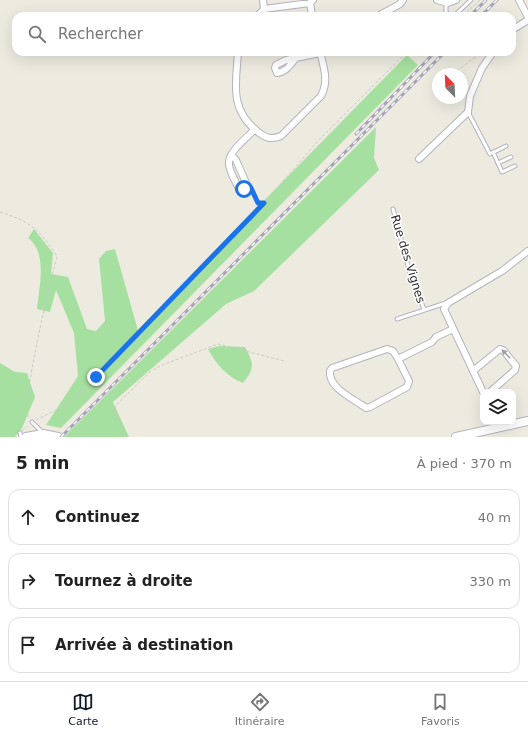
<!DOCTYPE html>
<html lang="fr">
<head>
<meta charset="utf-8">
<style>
	body { margin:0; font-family:"DejaVu Sans",sans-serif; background:#f2f2f2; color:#222 }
	.controls { position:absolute; right:12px; bottom:12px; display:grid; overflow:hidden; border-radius:8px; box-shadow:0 4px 16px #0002 }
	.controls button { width:36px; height:36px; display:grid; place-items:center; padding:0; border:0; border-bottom:1px solid #e0e0e0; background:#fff; color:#222; font:20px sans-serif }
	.compass { position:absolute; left:432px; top:68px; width:36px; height:36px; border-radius:50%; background:#fff; box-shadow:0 4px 16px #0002; rotate:336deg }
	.stop { position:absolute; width:12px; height:12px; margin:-9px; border:3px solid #1a73e8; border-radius:50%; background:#fff }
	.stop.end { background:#1a73e8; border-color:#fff; box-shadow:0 1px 4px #0008 }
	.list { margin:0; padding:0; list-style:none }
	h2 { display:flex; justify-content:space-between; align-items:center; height:52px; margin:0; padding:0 16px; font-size:17px }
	h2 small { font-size:13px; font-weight:400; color:#767676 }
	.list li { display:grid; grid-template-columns:26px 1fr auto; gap:12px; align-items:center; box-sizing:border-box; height:56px; margin:0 8px 8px; padding:0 8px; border:1px solid #e0e0e0; border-radius:12px }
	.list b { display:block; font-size:15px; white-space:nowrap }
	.list em { font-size:13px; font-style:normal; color:#767676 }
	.icon { flex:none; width:22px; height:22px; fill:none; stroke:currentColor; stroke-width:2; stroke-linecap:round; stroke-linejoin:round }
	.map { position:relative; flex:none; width:528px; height:437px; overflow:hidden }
	.search { position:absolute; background:#fff; box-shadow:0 4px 16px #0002; left:12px; right:12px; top:12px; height:44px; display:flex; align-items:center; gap:10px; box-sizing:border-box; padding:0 14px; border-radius:12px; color:#767676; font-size:15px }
	.sheet { height:244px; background:#fff }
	nav { display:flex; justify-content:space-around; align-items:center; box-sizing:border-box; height:56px; border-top:1px solid #e0e0e0; background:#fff; font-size:11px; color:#767676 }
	nav a { display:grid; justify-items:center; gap:2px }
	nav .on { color:#111827 }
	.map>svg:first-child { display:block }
	.green { fill:#a6e0a0 }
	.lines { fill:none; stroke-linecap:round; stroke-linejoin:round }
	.service-casing { stroke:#b4b3bf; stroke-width:5 }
	.minor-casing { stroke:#b4b3bf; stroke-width:8 }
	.secondary-casing { stroke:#b4b3bf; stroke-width:10 }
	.path { stroke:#c8c8c8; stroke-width:1; stroke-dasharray:3 2; stroke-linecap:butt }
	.service { stroke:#fff; stroke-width:3 }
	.minor { stroke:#fff; stroke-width:6 }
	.secondary { stroke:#fff; stroke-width:8 }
	.rail-casing { stroke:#a5a3b6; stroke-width:3 }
	.rail { stroke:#fff; stroke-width:1.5; stroke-dasharray:4.5; stroke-linecap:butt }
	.oneway { fill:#a0a0a0 }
	.route { stroke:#1a73e8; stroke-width:5 }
	.labels { text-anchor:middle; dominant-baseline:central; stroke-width:3; stroke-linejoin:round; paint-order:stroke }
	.street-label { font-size:12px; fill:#2d2d2d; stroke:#fff }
</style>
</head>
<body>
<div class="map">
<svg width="528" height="437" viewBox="0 0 528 437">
	<rect width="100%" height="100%" fill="#edebe0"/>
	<g class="green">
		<path d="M407,55L418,65L61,428L46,425L78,376L74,333L56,290L50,312L37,309C39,287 48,253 28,238L34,229L53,253L51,274L68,277L87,329L96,331L105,321L99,259L106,251L115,249L139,334L236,229Z"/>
		<polygon points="376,127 374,158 379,170 254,291 226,304 113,402 129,437 64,437"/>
		<path d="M219,346L245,347C254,364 255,368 243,383C227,377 216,364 208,349Z"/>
		<polygon points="0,363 15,372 27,373 35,397 22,428 15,437 0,437"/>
	</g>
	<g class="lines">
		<g class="service-casing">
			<g id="service">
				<polyline points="446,3 446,12 450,16"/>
				<polyline points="454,16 471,0"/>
				<polyline points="468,112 490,154 506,146"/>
				<polyline points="493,152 498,163 511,157"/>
				<polyline points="498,163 502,172 515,166"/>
				<polyline points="393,209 411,277 424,309"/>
				<polyline points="397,319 446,303"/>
				<polyline points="32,422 42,432"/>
				<polyline points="20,433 21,437"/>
			</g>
		</g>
		<g class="minor-casing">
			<g id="minor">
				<polyline points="437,0 448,3 456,0"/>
				<polyline points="519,0 528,17"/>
				<polyline points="310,3 312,16"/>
				<polyline points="264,9 310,3 313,0"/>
				<polyline points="257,16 264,9 263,0"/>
				<polyline points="378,16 400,4 403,0"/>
				<polyline points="512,30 528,20"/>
				<path d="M238,52C236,84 229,109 258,132C266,138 271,140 281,136L321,96C329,81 324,68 320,52"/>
				<path d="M295,59C290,65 286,72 277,73L275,68L276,65L286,60L320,53"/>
				<path d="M231,155L236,160L247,185L244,189H239C236,182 230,173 229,165C227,152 247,138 255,129"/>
				<polyline points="419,159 468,112 470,96 482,68 493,52"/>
				<path d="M398,359L409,381L407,387L370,407L366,408C354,399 328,388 330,371L332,368L387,349L393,351L398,359L432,342L436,337L453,329"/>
				<polyline points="473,371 500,349 503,350 516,366 515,370 490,392"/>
				<polyline points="483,392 444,309 448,303 502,271 528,251"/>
			</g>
		</g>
		<g class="secondary-casing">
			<g id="secondary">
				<polyline points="26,437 43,434 58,437"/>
				<polyline points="456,437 528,421"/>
			</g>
		</g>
		<g class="path">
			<polyline points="463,16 480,0"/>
			<polyline points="453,74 482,52"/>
			<polyline points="252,189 258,203 264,203"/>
			<path d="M0,212C31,222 39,229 57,256C51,281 20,403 29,419"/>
			<polyline points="36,420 62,407 77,396 138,331 266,201 317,142 407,52"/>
			<polyline points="22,431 29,425"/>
			<polyline points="124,437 114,411 117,404 151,371 162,365 218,344 284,361"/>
		</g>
		<use href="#service" class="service"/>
		<use href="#minor" class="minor"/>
		<use href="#secondary" class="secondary"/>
		<g class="rail-casing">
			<g id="rail">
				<polyline points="470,16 486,0"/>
				<polyline points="481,16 497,0"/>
				<polyline points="356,134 435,52"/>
				<polyline points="61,437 445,52"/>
			</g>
		</g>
		<use href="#rail" class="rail"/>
	</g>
	<defs><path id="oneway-solid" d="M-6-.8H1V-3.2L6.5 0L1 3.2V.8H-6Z"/></defs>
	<use class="oneway" href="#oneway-solid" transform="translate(506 354) rotate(-134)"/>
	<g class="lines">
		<polyline class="route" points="96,377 264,203 258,203 251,188 247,185 244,189"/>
	</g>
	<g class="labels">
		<g class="street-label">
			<text transform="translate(408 259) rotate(73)">Rue des Vignes</text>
		</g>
	</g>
</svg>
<div class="controls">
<button><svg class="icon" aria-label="layers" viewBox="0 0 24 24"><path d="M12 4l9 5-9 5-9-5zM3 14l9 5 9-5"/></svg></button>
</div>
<svg class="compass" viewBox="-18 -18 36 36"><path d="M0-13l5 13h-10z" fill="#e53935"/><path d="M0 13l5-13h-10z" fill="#767676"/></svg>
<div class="stop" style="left:244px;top:189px"></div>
<div class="stop end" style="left:96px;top:377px"></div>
<div class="search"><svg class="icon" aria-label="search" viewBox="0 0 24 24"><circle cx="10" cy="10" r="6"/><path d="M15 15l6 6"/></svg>Rechercher</div>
</div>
<section class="sheet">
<h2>5 min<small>À pied · 370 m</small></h2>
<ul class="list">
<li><svg class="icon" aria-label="ahead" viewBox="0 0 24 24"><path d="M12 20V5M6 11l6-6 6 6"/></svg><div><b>Continuez</b></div><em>40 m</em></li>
<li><svg class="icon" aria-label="right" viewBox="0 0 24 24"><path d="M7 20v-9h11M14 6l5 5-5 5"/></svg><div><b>Tournez à droite</b></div><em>330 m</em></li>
<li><svg class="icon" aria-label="arrive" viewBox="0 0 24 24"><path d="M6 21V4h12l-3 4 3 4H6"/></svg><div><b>Arrivée à destination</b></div></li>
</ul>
</section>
<nav>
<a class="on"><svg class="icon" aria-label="map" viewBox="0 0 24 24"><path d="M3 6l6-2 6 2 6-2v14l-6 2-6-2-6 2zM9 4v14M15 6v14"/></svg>Carte</a>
<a><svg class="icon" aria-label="directions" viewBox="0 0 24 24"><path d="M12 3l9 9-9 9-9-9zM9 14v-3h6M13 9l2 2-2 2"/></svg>Itinéraire</a>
<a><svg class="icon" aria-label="saved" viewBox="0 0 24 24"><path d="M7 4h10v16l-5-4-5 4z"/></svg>Favoris</a>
</nav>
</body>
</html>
